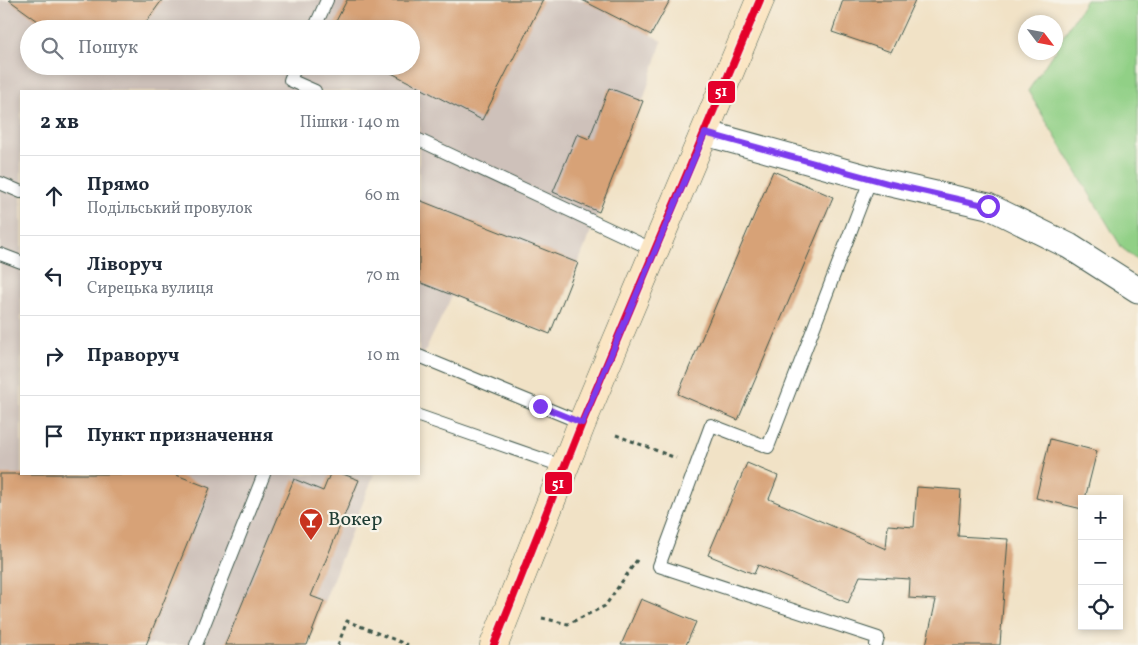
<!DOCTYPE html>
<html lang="uk">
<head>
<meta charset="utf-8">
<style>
	body { margin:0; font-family:Vollkorn,serif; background:#f6f6f7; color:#1f2937 }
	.controls { position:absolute; right:15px; bottom:15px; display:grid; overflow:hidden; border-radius:0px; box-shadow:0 2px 8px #0003 }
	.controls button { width:45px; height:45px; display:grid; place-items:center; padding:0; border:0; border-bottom:1px solid #e0e1e3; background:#fff; color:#1f2937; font:25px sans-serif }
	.compass { position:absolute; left:1018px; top:15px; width:45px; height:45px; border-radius:50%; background:#fff; box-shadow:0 2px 8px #0003; rotate:122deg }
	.stop { position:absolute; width:15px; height:15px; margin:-11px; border:4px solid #7c3aed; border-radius:50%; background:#fff }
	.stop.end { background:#7c3aed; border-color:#fff; box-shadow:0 1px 5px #0008 }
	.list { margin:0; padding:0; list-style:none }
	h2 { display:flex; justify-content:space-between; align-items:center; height:65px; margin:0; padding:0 20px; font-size:21px }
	h2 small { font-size:16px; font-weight:400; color:#747a83 }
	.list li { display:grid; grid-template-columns:32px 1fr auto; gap:15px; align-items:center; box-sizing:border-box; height:80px; padding:0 20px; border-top:1px solid #e0e1e3 }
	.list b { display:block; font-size:19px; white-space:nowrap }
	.list p { margin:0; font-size:16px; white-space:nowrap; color:#747a83 }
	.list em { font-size:16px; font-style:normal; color:#747a83 }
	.icon { flex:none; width:28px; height:28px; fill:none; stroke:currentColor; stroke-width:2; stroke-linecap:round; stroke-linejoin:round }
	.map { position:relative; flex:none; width:1138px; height:645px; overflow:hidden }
	.search { position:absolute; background:#fff; box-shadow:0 2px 8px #0003; left:20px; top:20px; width:400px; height:55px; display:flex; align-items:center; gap:12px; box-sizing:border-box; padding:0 18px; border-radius:28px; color:#747a83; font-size:19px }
	.panel { position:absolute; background:#fff; box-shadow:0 2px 8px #0003; left:20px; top:90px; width:400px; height:385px; border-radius:0px }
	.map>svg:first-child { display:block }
	.industrial { fill:#cec1ba; fill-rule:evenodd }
	.green { fill:#91d086; stroke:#58865d }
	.building { fill:#d7a277 }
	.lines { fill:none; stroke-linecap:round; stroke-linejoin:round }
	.lane-casing { stroke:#3e564a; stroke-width:14 }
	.street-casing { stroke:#3e564a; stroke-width:27 }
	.secondary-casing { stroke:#3e564a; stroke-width:29 }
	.path { stroke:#3e564a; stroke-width:3; stroke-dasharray:4 4; stroke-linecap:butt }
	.lane { stroke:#fff; stroke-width:12 }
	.street { stroke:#fff; stroke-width:25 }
	.secondary { stroke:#fbe6c4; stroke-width:28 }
	.bus-1-casing { stroke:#f7f3e8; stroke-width:11 }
	.bus-1 { stroke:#e4002b; stroke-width:8 }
	.route { stroke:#7c3aed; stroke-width:6 }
	.labels { text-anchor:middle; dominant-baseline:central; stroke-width:4.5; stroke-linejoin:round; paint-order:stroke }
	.poi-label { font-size:20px; fill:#1f3d34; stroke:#f7f3e8; text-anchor:start }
	.line-badge { stroke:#f7f3e8; stroke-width:2 }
	.badge-label { font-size:14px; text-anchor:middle; font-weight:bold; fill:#fff }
</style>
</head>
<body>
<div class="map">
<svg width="1138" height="645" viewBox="0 0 1138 645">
	<rect width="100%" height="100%" fill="#f7f3e8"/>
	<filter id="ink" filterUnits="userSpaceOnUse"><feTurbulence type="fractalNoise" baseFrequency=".02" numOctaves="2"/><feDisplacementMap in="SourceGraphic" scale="10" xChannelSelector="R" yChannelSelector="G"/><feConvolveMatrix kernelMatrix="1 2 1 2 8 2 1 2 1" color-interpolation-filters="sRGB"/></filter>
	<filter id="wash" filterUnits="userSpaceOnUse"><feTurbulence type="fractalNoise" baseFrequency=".0096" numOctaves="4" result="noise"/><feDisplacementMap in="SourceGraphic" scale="20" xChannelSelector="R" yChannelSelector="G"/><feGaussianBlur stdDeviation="1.12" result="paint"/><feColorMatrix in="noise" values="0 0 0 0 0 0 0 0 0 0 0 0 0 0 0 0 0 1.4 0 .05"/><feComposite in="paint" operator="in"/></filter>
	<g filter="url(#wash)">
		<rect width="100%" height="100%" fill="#f1e2c6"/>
		<path class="industrial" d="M0,0H670L651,35L662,41L643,101L550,334L452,296L419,363V91H21V474H374L307,645H0ZM29,29H411V66H29Z"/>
		<polygon class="green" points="1086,0 1138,0 1138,260 1122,248 1028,91 1053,53 1056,52 1056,48"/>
		<g id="blocks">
			<g class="building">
				<polygon points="9,0 162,0 141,29 49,29"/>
				<polygon points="347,0 543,0 482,120 378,66 411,66 411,29 332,29"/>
				<polygon points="582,0 670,0 651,35"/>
				<polygon points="843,0 915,0 891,52 832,32"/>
				<polygon points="609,88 643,101 599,212 553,192 577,134 589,139"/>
				<polygon points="773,171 833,197 738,420 678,394"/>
				<polygon points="419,200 578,263 550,334 419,282"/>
				<polygon points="1050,439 1097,451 1085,499 1082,499 1082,509 1036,498"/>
				<polygon points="747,463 778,476 769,499 886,549 888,525 914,527 917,487 961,490 958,536 1008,539 1000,645 926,645 936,600 909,598 910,579 860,576 848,603 758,565 754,574 708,555"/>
				<polygon points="0,474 174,474 210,488 146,645 0,645"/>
				<polygon points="330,474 343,474 359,480 311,596 324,601 307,645 225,645 294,479 323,491"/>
				<polygon points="641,599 696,622 686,645 621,645"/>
			</g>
		</g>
	</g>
	<g filter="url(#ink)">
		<use href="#blocks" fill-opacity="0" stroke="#3e564a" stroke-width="1"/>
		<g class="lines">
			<g class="lane-casing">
				<g id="lane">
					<polyline points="314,29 327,0"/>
					<polyline points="296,66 290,80 315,91"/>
					<polyline points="419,140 656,251"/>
					<polyline points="871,178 768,447 711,425 659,566 878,638 876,645"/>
					<polyline points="0,183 21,192"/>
					<polyline points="0,254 21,262"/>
					<polyline points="419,356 582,423"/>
					<polyline points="419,416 565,467"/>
					<polyline points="196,645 264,474"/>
				</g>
			</g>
			<g class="street-casing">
				<polyline id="street" points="705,133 887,183 988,206 1069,246 1138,290"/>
			</g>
			<g class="secondary-casing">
				<polyline id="secondary" points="494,645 582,423 760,0"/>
			</g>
			<g class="path">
				<polyline points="616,435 676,458"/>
				<polyline points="542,618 568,624 605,606 637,560"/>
				<polyline points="338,645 347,621 408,645"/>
			</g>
			<use href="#lane" class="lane"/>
			<use href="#street" class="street"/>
			<use href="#secondary" class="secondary"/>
			<g class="bus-1-casing">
				<polyline id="bus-1" points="494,645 582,423 760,0"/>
			</g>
			<use href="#bus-1" class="bus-1"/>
		</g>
	</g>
	<g class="lines" filter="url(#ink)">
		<polyline class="route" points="540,406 582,423 705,133 887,183 988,206"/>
	</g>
	<defs>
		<g id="bar-pin" transform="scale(1.25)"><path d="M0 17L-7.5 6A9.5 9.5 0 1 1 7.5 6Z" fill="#c8321e" stroke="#f7f3e8"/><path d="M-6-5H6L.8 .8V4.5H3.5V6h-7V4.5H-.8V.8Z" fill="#fff"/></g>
	</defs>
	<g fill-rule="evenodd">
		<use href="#bar-pin" x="311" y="520"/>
	</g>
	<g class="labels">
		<g class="poi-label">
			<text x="328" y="520">Вокер</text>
		</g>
	</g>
	<g class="line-badge">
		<rect x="707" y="80" width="29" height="24" rx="5" fill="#e4002b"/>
		<rect x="544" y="471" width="29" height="24" rx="5" fill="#e4002b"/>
	</g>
	<g class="badge-label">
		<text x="721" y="96">51</text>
		<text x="558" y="488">51</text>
	</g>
</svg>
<div class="controls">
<button>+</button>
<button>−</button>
<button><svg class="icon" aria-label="locate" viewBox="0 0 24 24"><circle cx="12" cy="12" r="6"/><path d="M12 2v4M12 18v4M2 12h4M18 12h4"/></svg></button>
</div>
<svg class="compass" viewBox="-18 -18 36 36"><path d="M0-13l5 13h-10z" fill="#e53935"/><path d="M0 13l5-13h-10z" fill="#747a83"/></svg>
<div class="stop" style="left:988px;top:206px"></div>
<div class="stop end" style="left:540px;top:406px"></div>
<div class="search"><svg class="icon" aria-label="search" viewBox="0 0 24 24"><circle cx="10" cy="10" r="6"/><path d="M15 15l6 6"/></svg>Пошук</div>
<section class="panel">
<h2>2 хв<small>Пішки · 140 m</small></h2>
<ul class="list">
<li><svg class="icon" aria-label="ahead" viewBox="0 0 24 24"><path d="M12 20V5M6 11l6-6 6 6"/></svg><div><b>Прямо</b><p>Подільський провулок</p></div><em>60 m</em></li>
<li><svg class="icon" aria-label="left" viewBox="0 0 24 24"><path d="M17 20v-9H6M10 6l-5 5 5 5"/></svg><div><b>Ліворуч</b><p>Сирецька вулиця</p></div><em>70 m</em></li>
<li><svg class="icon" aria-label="right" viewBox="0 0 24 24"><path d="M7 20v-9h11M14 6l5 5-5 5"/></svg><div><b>Праворуч</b></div><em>10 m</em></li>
<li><svg class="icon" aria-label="arrive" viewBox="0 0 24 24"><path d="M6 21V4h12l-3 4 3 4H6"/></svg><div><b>Пункт призначення</b></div></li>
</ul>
</section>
</div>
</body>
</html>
